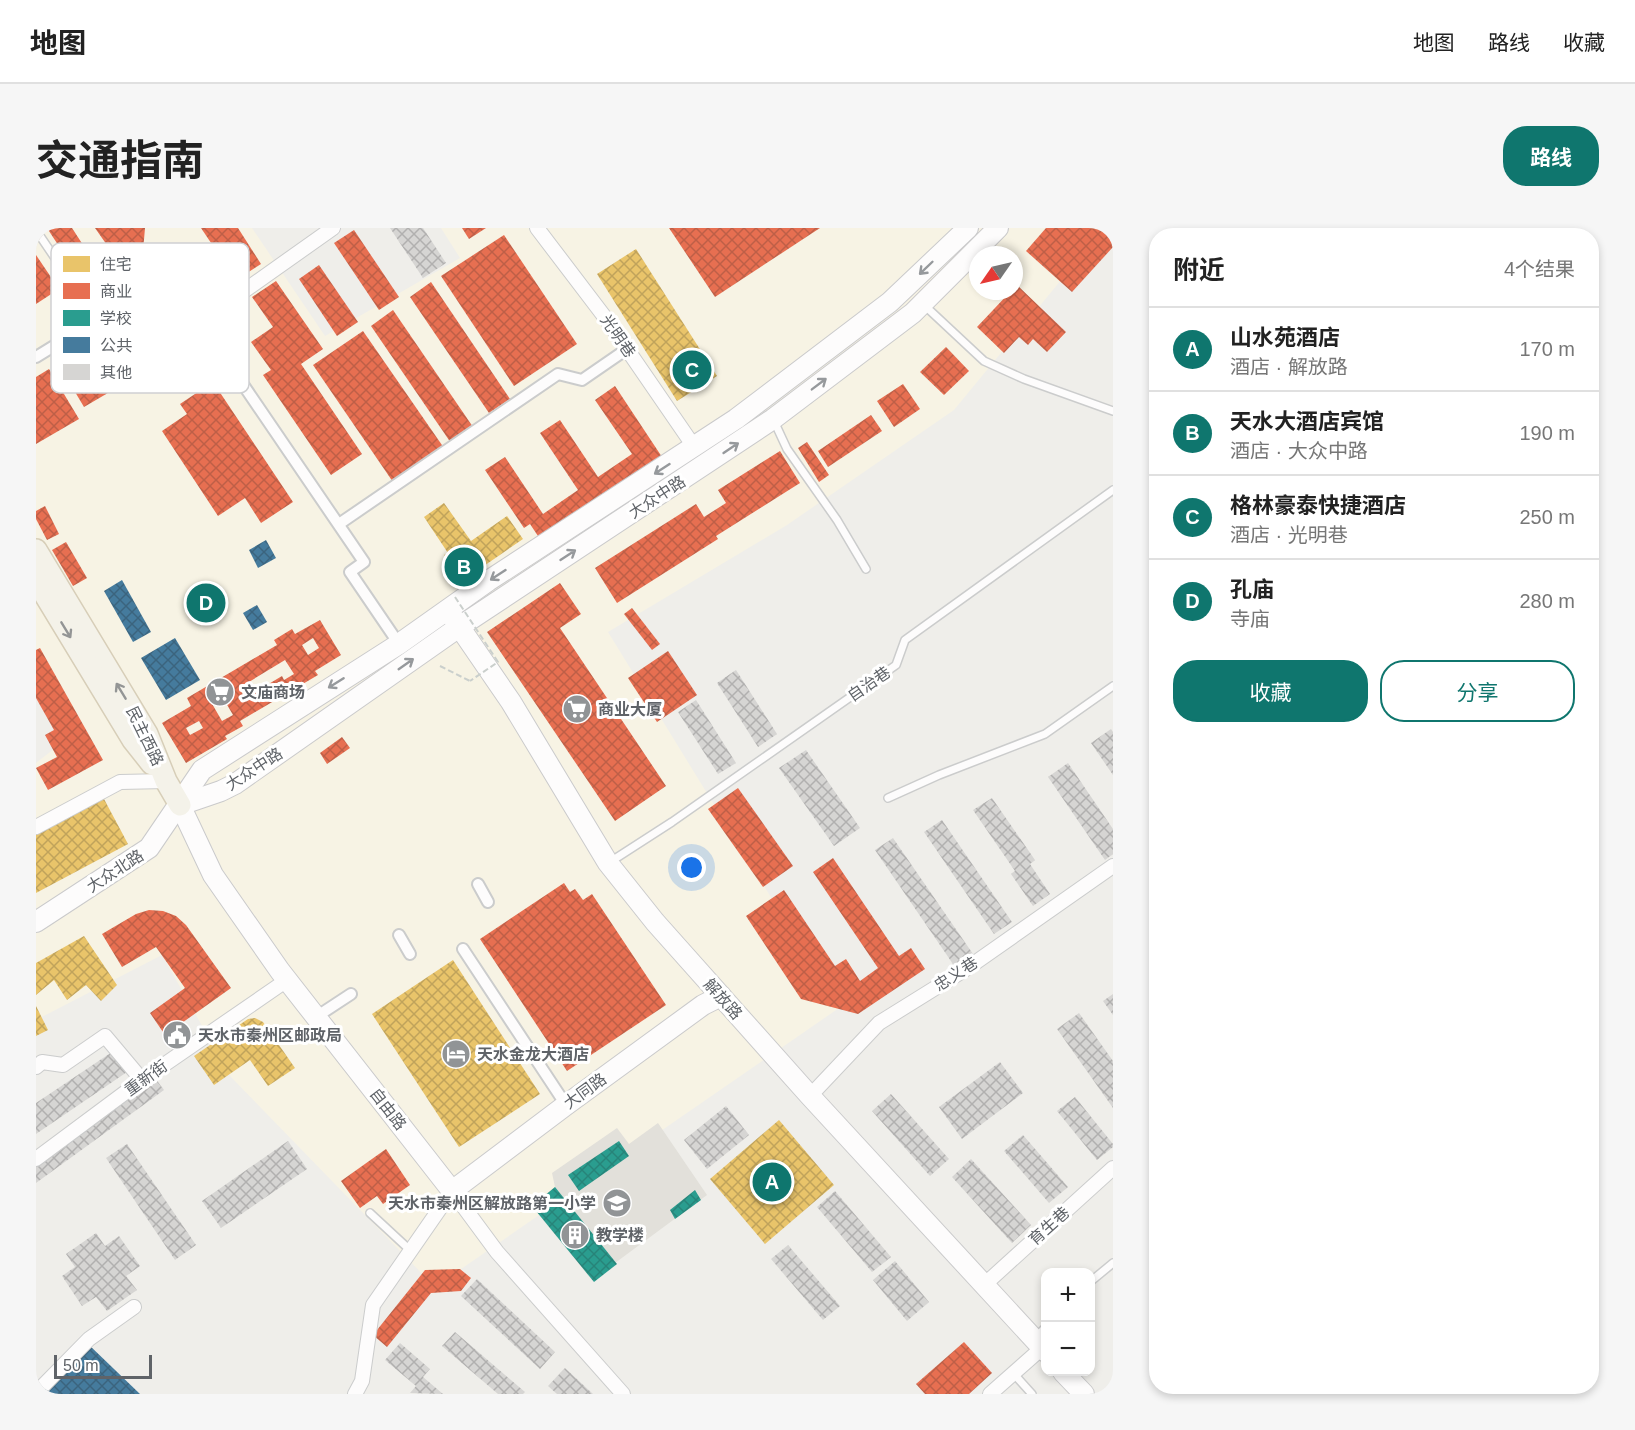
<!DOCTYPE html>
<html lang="zh">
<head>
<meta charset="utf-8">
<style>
	body { margin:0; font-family:Helvetica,"Noto Sans SC",sans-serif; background:#f6f6f6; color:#222 }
	.controls { position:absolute; right:18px; bottom:18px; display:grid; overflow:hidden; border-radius:12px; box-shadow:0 3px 9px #0003 }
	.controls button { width:54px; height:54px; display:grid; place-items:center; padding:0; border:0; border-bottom:2px solid #e0e0e0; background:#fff; color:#222; font:30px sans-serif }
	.compass { position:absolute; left:933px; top:18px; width:54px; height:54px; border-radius:50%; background:#fff; box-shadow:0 3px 9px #0003; rotate:236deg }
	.scale { position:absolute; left:18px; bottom:15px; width:98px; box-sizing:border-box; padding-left:6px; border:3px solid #5f6368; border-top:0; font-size:16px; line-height:21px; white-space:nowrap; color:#5f6368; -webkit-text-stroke:4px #fff; paint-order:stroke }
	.you { position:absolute; left:656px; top:640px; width:21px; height:21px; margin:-15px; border:4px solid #fff; border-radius:50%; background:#1a73e8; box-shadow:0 0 0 9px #1a73e833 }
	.badge { display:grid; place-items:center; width:39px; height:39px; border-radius:50%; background:#0f766e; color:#fff; font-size:20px; font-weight:700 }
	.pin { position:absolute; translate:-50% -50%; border:3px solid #fff; box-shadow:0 2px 6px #0006 }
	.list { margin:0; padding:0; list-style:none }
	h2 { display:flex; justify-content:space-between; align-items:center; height:78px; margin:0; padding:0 24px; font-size:26px }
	h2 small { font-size:20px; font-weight:400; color:#767676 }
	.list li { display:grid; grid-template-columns:39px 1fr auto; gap:18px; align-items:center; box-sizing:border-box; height:84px; padding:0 24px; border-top:2px solid #e0e0e0 }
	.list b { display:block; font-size:22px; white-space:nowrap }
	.list p { margin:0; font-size:20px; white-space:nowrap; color:#767676 }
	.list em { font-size:20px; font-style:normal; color:#767676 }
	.actions { display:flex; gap:12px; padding:18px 24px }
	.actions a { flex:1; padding:14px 0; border:2px solid #0f766e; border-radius:24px; text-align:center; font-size:21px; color:#0f766e }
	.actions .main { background:#0f766e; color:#fff }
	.map { position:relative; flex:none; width:1077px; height:1166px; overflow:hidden; border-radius:24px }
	header { display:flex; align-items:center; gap:36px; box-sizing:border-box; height:84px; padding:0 30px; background:#fff; border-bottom:2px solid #e0e0e0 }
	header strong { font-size:28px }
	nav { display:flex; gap:33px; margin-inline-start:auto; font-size:21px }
	.intro { display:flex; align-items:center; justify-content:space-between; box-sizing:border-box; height:144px; padding:0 36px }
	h1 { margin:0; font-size:42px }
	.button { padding:15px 27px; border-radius:24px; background:#0f766e; color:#fff; font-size:21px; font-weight:700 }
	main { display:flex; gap:36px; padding:0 36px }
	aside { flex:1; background:#fff; border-radius:24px; box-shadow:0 3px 9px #0003 }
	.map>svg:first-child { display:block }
	.commercial { fill:#f7f3e4; fill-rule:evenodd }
	.education { fill:#e2e0da }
	.homes { fill:url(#homes-cross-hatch) }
	.shops { fill:url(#shops-cross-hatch); fill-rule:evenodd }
	.schools { fill:url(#schools-cross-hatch) }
	.public { fill:url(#public-cross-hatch) }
	.building { fill:url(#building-cross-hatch) }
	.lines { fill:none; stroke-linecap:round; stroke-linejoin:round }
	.service-casing { stroke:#cbcccc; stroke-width:10 }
	.pedestrian-casing { stroke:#cbcccc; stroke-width:14 }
	.minor-casing { stroke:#cbcccc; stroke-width:16 }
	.secondary-casing { stroke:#cacacb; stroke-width:22 }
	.primary-casing { stroke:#d7ceb8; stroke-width:24 }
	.path { stroke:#cacfcc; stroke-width:2; stroke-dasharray:6 3; stroke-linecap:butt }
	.service { stroke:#fdfcfc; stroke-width:7 }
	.pedestrian { stroke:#fdfcfc; stroke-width:10 }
	.minor { stroke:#fdfcfc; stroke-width:14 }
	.secondary { stroke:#fdfcfc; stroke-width:20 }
	.primary { stroke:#f4f2e9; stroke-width:21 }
	.path-bridge { stroke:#cacfcc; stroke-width:2; stroke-dasharray:6 3; stroke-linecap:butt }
	.oneway { stroke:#96999c }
	.oneway2 { stroke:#939595 }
	.labels { text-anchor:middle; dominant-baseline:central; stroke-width:6; stroke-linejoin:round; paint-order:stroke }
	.street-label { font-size:16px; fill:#5f6368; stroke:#fff }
	.poi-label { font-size:16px; font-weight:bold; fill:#5f6368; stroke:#fff; text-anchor:start }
	.key { fill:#fff; stroke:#cfd0d2; stroke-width:1.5 }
	.key-label { font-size:16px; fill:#5f6368 }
</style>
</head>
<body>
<header>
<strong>地图</strong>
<nav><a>地图</a><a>路线</a><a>收藏</a></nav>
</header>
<div class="intro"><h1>交通指南</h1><a class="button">路线</a></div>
<main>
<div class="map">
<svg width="1077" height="1166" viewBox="0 0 1077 1166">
	<defs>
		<pattern id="homes-cross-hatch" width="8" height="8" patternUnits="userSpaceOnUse" patternTransform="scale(1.5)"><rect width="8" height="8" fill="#e9c46a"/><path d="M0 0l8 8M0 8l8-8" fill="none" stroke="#c0a35b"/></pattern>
		<pattern id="shops-cross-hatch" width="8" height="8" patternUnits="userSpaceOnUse" patternTransform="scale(1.5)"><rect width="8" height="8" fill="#e76f51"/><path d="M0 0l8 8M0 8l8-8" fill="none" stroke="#be5f47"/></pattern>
		<pattern id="schools-cross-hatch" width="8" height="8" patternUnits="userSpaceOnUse" patternTransform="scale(1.5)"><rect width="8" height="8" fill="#2a9d8f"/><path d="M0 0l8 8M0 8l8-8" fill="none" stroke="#278479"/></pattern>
		<pattern id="public-cross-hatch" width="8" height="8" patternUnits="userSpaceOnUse" patternTransform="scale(1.5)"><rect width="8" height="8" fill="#457b9d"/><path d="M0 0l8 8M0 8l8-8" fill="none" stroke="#3b647e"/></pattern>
		<pattern id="building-cross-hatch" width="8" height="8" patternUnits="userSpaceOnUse" patternTransform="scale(1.5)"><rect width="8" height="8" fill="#d6d5d3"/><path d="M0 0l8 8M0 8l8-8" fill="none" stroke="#b1b0af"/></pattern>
	</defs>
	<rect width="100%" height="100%" fill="#efeeea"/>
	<path class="commercial" d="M0,0H216L289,108L424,30L405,0H1068L918,182L751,297L572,404L803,780L399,1059L195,849L126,727L0,792V535L32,510L0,457ZM942,27H978V63H942Z"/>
	<polygon class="education" points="622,895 671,967 556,1052 496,978 519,959 516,945 581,900 593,916"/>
	<g class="homes">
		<polygon points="600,21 681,148 641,173 561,46"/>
		<polygon points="408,275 435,313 471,288 487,311 426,353 408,327 412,325 388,289"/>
		<polygon points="68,571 92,616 0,665 0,607"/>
		<polygon points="48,708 81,757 65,773 50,757 31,772 18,752 0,767 0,735"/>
		<polygon points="417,732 504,866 423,919 336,786"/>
		<polygon points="0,778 12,802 0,808"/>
		<polygon points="219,790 227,794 259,840 232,858 214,832 178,857 158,828 212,791"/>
		<polygon points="743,892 798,957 729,1016 674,951"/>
	</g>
	<g class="shops">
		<polygon points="11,0 36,0 64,43 79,34 80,30 59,0 109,0 105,47 52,81 38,60 47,55"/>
		<polygon points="165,0 202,0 225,36 200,52"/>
		<polygon points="426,0 450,0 433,11"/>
		<polygon points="633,0 784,0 679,69"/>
		<polygon points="1010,0 1077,0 1077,19 1036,64 990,23"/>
		<polygon points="318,2 363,69 343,82 298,15"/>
		<polygon points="468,7 541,116 478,158 405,48"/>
		<polygon points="0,27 23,61 0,76"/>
		<polygon points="283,37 322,94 301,108 263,51"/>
		<polygon points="240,53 287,121 265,136 326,226 295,247 227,147 235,142 215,114 237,99 216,69"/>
		<polygon points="395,54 474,171 453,185 374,69"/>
		<polygon points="981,57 1030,104 1011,124 997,111 992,117 983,109 968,125 941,99 975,63 978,63"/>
		<polygon points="357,82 437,199 415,215 335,98"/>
		<polygon points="327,103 408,220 357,254 277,137"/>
		<polygon points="49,115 77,162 48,179 20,132"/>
		<polygon points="910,119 933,143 908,167 884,144"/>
		<polygon points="13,141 43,191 0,216 0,149"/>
		<polygon points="177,154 257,274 225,295 209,270 182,288 126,203 151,186 144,176"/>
		<polygon points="867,156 884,181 858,199 841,173"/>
		<polygon points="579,158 626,229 504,311 494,296 488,300 449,242 469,229 507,286 542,262 504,205 524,192 562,249 596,226 559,172"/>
		<polygon points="835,187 846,203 792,239 782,223"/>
		<polygon points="771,214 793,247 783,254 762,220"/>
		<polygon points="744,223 764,255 680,308 682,311 581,375 559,340 660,276 668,289 690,275 682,262"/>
		<polygon points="9,278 23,306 11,312 0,291 0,283"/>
		<polygon points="30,314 51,350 37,358 16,322"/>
		<polygon points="524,355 545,386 524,400 630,558 579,593 451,404"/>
		<polygon points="596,380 624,416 616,422 588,386"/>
		<path d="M284,392L305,427L279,443L282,447L204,493L207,498L189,508L191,511L150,535L126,495L155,478L151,470L241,417L238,412L256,401L259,406ZM277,410L283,420L272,427L266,417ZM249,432L258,446L248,452L246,448L209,470L203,460ZM186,468L197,487L186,493L175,474ZM163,493L167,500L154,507L150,500Z"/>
		<polygon points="4,420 67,532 12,562 0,540 21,529 9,507 18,502 0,470 0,422"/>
		<polygon points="632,423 661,467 621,494 592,450"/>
		<polygon points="306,509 314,520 291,536 284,525"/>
		<polygon points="702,560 757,638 727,659 672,581"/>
		<polygon points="797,630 863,728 875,720 889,741 822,786 765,771 710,688 748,662 799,738 810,731 824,753 842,740 777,644"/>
		<polygon points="528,655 534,664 539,661 547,672 556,666 630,777 531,843 444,711"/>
		<polygon points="113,682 127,683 140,688 150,697 195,760 129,807 114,785 149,760 120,719 86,739 66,706 100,686"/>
		<polygon points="350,921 374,957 347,976 341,968 324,980 305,953"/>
		<polygon points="424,1041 435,1050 425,1063 395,1065 351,1119 337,1107 389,1042"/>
		<polygon points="928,1114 956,1145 933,1166 889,1166 880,1156"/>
	</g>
	<g class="schools">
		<polygon points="583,913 593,928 543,963 532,947"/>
		<polygon points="519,959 581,1036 558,1054 496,978"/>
		<polygon points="659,962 665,972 639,991 634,982"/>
	</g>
	<g class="public">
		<polygon points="230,312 240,330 222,340 213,322"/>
		<polygon points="86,352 115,404 97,414 68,363"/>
		<polygon points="221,377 231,394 217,402 207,385"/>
		<polygon points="139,410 164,452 130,472 105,430"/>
		<polygon points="52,1116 104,1166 13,1166 8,1162"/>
	</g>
	<g class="building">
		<polygon points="354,0 387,0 410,35 387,50"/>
		<polygon points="700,442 741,506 722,519 681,455"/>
		<polygon points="660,472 700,535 682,546 642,484"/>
		<polygon points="1075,501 1077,504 1077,547 1055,515"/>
		<polygon points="770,522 824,600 798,618 743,540"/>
		<polygon points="1032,535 1077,601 1077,626 1069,632 1012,549"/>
		<polygon points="956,570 999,632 994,636 1014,666 997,678 975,646 979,643 937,582"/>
		<polygon points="906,592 976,694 958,706 888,604"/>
		<polygon points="857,610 937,726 919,739 839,622"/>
		<polygon points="1077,766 1077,787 1067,773"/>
		<polygon points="1043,785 1077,833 1077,880 1021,801"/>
		<polygon points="76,824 91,844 0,906 0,875"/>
		<polygon points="964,834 987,865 926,911 903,879"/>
		<polygon points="119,850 128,862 0,955 0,937"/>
		<polygon points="855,866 913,931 894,948 836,883"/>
		<polygon points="1039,869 1077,916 1077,919 1061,932 1021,883"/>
		<polygon points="690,878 713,907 671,941 648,912"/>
		<polygon points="987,907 1032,959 1013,975 968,923"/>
		<polygon points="252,913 271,941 185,1000 166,973"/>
		<polygon points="91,916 160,1017 139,1032 70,930"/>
		<polygon points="935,931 995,997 976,1015 916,949"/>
		<polygon points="799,963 855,1029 836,1044 781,979"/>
		<polygon points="60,1005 69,1018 83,1008 104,1038 90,1048 101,1062 71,1083 60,1069 46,1078 26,1048 39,1039 30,1026"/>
		<polygon points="752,1017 804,1078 787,1092 735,1031"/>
		<polygon points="859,1033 893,1074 871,1093 837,1052"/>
		<polygon points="441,1051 519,1124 504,1141 425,1068"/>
		<polygon points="419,1104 489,1164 487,1166 462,1166 406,1118"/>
		<polygon points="364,1115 394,1141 387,1149 407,1166 374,1165 380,1158 349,1132"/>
		<polygon points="529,1140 557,1166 521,1166 512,1158"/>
	</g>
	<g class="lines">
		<g class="service-casing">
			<g id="service">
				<polyline points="0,2 23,36"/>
				<polyline points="887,76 948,133 988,151 1077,183"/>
				<polyline points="738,193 751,221 801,292 830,341"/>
				<polyline points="852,570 903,547 1009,506 1077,458"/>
				<polyline points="574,634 636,594 860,437 869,412 1077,262"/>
				<polyline points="334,985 375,1023"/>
				<polyline points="1054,1054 1077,1035"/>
				<polyline points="1000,1109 1010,1099"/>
				<polyline points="977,1145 996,1166"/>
				<polyline points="1074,1166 1077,1164"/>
			</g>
		</g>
		<g class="pedestrian-casing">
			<g id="pedestrian">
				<polyline points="191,95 191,133 328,334 314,344 363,416"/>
				<polyline points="0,129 117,57"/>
				<polyline points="303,296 522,146 546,152 591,121"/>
				<polyline points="442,656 452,674"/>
				<polyline points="363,707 374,726"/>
				<polyline points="427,721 530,877"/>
				<polyline points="280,789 315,766"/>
			</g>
		</g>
		<g class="minor-casing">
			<g id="minor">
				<polyline points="501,0 571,92 659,220"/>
				<polyline points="201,68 297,0"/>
				<polyline points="0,599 84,554 130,553"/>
				<polyline points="0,839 6,834 27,837 69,808 106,852"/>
				<polyline points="774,868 843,795 933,739 1077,638"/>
				<polyline points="0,931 106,852 251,752"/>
				<polyline points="948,1057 1077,940"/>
				<polyline points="2,1163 53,1111 98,1079"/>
				<polyline points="319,1166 326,1153 337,1077 416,963 461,1024 587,1166"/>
				<polyline points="954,1166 1006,1120"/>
			</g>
		</g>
		<g class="secondary-casing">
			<g id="secondary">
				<polyline points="416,388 475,474 572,635 619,694 774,868 1010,1124"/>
				<polyline points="144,577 185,563 199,556 423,399 737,191 877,85 962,0"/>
				<polyline points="144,577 177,647 244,743 416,963 530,877 667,777 685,768"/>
				<polyline points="0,694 113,620 166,542 363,416 452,353 700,191 854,74 932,0"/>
				<polyline points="1027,1144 1048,1166"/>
			</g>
		</g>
		<g class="primary-casing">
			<g id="primary">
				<polyline points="0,322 111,506 130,553 144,577"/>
				<polyline points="0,352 97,512 116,536"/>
			</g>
		</g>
		<polyline class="path" points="404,438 434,453"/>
		<use href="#service" class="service"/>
		<use href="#pedestrian" class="pedestrian"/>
		<use href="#minor" class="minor"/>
		<use href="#secondary" class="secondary"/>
		<use href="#primary" class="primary"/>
		<polyline class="path-bridge" points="419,369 462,434 434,453"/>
	</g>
	<defs><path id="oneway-shaft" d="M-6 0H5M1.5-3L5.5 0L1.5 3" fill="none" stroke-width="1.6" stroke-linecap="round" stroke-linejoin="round" transform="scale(1.5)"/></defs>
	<g class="oneway">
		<use href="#oneway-shaft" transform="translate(890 40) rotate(136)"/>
		<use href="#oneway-shaft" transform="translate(783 156) rotate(-37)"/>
		<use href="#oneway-shaft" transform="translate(695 220) rotate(-34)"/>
		<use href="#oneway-shaft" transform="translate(626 241) rotate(147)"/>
		<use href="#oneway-shaft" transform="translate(532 327) rotate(-33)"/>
		<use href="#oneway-shaft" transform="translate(462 347) rotate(147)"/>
		<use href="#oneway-shaft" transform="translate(370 436) rotate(-35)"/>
		<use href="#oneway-shaft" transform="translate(300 455) rotate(148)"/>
	</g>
	<g class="oneway2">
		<use href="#oneway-shaft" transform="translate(30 402) rotate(59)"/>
		<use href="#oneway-shaft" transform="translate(85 463) rotate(-121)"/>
	</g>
	<defs>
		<g id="supermarket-disc" transform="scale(1.5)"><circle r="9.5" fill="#919496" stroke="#fff"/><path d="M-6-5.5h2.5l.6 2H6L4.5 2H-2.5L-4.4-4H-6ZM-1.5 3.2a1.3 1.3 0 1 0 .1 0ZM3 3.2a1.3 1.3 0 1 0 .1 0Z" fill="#fff"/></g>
		<g id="civic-disc" transform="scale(1.5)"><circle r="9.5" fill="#919496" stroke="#fff"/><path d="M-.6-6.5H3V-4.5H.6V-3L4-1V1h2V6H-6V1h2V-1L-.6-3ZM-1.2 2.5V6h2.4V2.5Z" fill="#fff"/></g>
		<g id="hotel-disc" transform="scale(1.5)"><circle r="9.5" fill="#919496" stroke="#fff"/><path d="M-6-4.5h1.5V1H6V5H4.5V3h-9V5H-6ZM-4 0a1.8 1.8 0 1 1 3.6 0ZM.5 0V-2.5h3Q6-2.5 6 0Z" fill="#fff"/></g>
		<g id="school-disc" transform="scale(1.5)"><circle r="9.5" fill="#919496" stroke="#fff"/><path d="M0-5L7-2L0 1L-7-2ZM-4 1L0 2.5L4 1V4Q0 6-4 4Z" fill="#fff"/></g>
		<g id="building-disc" transform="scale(1.5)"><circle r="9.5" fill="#919496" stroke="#fff"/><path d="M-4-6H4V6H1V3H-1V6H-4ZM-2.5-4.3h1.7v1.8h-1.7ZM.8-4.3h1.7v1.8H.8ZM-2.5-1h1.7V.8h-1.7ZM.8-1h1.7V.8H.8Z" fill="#fff"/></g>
	</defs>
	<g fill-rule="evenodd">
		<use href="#supermarket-disc" x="184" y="464"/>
		<use href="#supermarket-disc" x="541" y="481"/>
		<use href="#civic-disc" x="141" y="807"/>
		<use href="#hotel-disc" x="420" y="826"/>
		<use href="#school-disc" x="581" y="975"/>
		<use href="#building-disc" x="539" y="1007"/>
	</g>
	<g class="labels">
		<g class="street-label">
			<text transform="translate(582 108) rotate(55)">光明巷</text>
			<text transform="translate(621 269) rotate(-33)">大众中路</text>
			<text transform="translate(833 456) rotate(-35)">自治巷</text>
			<text transform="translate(109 508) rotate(64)">民主西路</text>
			<text transform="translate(218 541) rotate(-33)">大众中路</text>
			<text transform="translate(79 643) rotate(-33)">大众北路</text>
			<text transform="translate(920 746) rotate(-33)">忠义巷</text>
			<text transform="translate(687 771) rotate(48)">解放路</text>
			<text transform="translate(110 850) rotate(-36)">重新街</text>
			<text transform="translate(549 863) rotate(-36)">大同路</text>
			<text transform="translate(352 881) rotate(52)">自由路</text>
			<text transform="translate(1013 998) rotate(-42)">育生巷</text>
		</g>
		<g class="poi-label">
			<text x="205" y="464">文庙商场</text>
			<text x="562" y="481">商业大厦</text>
			<text x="162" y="807">天水市秦州区邮政局</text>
			<text x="441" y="826">天水金龙大酒店</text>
			<text x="560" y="975" text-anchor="end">天水市秦州区解放路第一小学</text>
			<text x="560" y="1007">教学楼</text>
		</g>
	</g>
	<rect x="15" y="15" width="198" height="150" rx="9" class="key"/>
	<rect x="27" y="28" width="27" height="16" fill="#e9c46a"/>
	<rect x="27" y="55" width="27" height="16" fill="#e76f51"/>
	<rect x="27" y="82" width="27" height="16" fill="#2a9d8f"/>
	<rect x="27" y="109" width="27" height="16" fill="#457b9d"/>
	<rect x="27" y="136" width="27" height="16" fill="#d6d5d3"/>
	<g class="key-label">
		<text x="64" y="42">住宅</text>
		<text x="64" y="69">商业</text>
		<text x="64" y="96">学校</text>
		<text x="64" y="123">公共</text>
		<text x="64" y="150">其他</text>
	</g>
</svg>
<div class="controls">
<button>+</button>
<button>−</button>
</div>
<svg class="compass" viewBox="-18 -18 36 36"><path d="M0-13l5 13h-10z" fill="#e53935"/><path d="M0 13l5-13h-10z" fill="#767676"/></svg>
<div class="scale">50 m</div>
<div class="you"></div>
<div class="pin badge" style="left:736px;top:954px">A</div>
<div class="pin badge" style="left:428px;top:339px">B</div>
<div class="pin badge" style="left:656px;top:142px">C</div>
<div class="pin badge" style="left:170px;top:375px">D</div>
</div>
<aside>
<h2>附近<small>4个结果</small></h2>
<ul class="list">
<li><span class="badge">A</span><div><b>山水苑酒店</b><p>酒店 · 解放路</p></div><em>170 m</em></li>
<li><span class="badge">B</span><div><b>天水大酒店宾馆</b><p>酒店 · 大众中路</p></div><em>190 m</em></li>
<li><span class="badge">C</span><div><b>格林豪泰快捷酒店</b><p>酒店 · 光明巷</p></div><em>250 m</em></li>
<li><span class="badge">D</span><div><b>孔庙</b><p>寺庙</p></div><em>280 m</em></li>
</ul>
<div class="actions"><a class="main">收藏</a><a>分享</a></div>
</aside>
</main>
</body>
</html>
